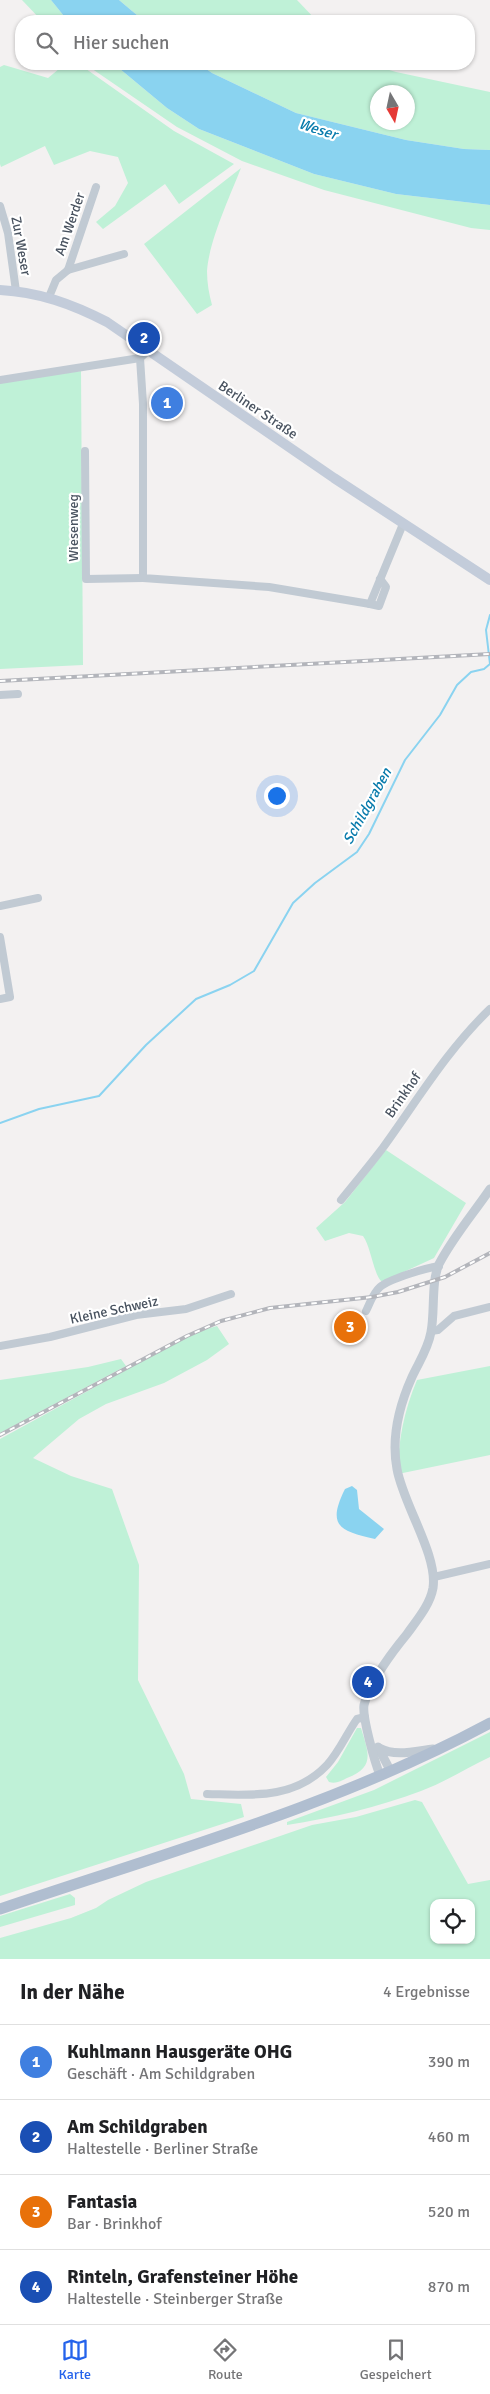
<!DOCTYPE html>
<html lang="de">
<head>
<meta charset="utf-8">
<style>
	body { margin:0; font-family:Signika,sans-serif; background:#f6f6f6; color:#202124 }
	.controls { position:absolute; right:15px; bottom:15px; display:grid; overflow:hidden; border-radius:10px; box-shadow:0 1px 4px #0004 }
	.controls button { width:45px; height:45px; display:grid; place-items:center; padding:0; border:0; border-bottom:1px solid #e0e0e0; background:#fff; color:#202124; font:25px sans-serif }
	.compass { position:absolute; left:370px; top:85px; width:45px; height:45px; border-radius:50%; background:#fff; box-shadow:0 1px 4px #0004; rotate:171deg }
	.you { position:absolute; left:276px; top:795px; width:18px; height:18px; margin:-12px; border:4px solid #fff; border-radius:50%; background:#1a73e8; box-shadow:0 0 0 8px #1a73e833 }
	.badge { display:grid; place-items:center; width:32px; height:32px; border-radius:50%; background:#2563eb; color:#fff; font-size:16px; font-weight:700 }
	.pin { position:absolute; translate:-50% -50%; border:2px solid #fff; box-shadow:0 1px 5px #0006 }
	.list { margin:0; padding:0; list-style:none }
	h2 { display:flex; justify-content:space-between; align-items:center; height:65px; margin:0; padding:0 20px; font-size:21px }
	h2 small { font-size:16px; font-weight:400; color:#757577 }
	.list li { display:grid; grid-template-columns:32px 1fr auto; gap:15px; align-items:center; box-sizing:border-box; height:75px; padding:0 20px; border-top:1px solid #e0e0e0 }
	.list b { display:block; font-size:19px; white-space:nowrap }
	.list p { margin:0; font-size:16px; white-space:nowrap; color:#757577 }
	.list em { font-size:16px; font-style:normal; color:#757577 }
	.icon { flex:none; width:28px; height:28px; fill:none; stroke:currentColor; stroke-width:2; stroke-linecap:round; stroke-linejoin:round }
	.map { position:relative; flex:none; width:490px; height:1959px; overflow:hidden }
	.search { position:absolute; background:#fff; box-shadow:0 1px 4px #0004; left:15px; right:15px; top:15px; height:55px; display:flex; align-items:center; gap:12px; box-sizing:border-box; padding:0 18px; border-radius:20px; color:#757577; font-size:19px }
	.sheet { height:365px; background:#fff }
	nav { display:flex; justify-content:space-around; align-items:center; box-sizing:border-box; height:70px; border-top:1px solid #e0e0e0; background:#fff; font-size:14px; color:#757577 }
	nav a { display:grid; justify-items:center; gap:2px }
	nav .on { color:#2563eb }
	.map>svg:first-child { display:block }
	.green { fill:#bff1d7; fill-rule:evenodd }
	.water { fill:#8ad3f0 }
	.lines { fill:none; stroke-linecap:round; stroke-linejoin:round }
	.stream { stroke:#8ad3f0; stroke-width:2 }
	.minor { stroke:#c1cad3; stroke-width:8 }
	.tertiary { stroke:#c1cad3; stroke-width:9 }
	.secondary { stroke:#c3ccda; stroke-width:10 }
	.primary { stroke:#b0bed0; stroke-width:11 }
	.rail-casing { stroke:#b3b5bb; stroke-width:4 }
	.rail { stroke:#fff; stroke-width:2; stroke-dasharray:5.5; stroke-linecap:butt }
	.labels { text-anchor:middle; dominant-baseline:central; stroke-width:4.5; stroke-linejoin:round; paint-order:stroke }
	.street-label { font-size:14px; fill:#48525f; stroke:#fff }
	.water-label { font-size:15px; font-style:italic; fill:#087bac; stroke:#fff }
</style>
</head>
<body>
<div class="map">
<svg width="490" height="1959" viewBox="0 0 490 1959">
	<rect width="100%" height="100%" fill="#f3f1f1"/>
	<g class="green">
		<polygon points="22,0 51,0 68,21 42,21"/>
		<polygon points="119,0 297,0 317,21 144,21"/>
		<polygon points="65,64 79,64 174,131 234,164 179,204 165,184 103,229 96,222 115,206 128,183 118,157 90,151 54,165 45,146 1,167 0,164 0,67 4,65 48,78"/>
		<polygon points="85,64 114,64 167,108 199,129 314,174 396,194 490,205 490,230 471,228 324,190 242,161 177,127"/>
		<path d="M199,64H369L396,72L490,92V150L464,149L406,140L296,113L212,73ZM378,92H408V122H378Z"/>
		<path d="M241,168C230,196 209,241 207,271C207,283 209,294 212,305L197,314L144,244Z"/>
		<polygon points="81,371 83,665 0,669 0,382"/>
		<path d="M386,1150L466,1203L434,1258L382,1282C374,1276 371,1247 363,1236L349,1233L325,1241L316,1228L345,1202Z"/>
		<polygon points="217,1326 229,1344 207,1360 164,1383 106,1404 79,1419 33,1458 71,1476 112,1489 139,1565 138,1680 184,1774 191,1799 241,1804 244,1817 0,1896 0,1439 159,1352 200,1331"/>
		<polygon points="121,1359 126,1366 0,1433 0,1380 88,1367"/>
		<path d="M490,1366V1455L398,1474C398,1440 404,1411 417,1380Z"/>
		<path d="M357,1728H361C368,1752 376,1767 347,1778C341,1781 336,1784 329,1782L326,1777L338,1762Z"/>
		<path d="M490,1732V1757C467,1768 445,1782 421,1791C379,1807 331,1818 287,1825V1822L374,1790Z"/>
		<path d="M415,1800L422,1802L468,1884L490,1880V1959H0V1938L71,1918L96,1908L108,1900L146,1882L312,1825L356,1817ZM434,1903H471V1940H434Z"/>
		<polygon points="70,1894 75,1898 75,1905 0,1927 0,1916"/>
	</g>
	<g class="water">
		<polygon points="51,0 119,0 144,21 68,21"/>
		<polygon points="114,64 199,64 212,73 296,113 406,140 464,149 490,150 490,205 396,194 314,174 199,129 167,108"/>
		<path d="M352,1486L357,1490L359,1509L384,1529L375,1539C341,1531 326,1527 345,1489Z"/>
	</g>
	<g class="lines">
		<polyline class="stream" points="0,1123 39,1109 99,1096 146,1045 196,999 230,985 254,971 293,903 315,883 357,852 369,834 405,760 440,715 457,685 471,672 484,669 490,664 486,630 490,615"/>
		<g class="minor">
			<polyline points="0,206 8,233 16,291"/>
			<polyline points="68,270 124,254"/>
			<polyline points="49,297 56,280 68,270 96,187"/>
			<polyline points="140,358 143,404 143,578 269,587 370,604 403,524"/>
			<polyline points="0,380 140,358 148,351"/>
			<polyline points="85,451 86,579 143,578"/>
			<polyline points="370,604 379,606 386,587 380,579"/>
			<polyline points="0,695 18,694"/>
			<polyline points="0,906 38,898"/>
			<polyline points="0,937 10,997 0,999"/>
			<path d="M341,1200C355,1183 369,1166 382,1149C417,1101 447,1050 490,1009"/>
			<path d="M366,1311C370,1303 373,1293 380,1287C389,1279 426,1268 439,1266"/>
			<polyline points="431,1331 438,1330 454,1316 490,1307"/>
			<polyline points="0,1346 50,1337 136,1315 186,1309 231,1294"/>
			<polyline points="434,1577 490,1564"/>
			<path d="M207,1794C251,1795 294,1800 327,1765C339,1752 347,1733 357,1719L365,1717"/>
		</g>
		<g class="tertiary">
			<polyline points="378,1747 390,1770"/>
			<path d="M379,1748C395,1757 416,1751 433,1749"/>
			<path d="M380,1775C375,1763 362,1717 364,1705C369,1683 393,1651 407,1634C417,1620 430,1605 433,1588C438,1555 403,1504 397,1469C391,1437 399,1406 412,1377C419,1362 428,1349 431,1332C435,1312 431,1282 439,1264C453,1237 473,1214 490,1189"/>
		</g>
		<path class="secondary" d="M0,290C39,292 72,304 107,322L334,478L490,580"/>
		<path class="primary" d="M0,1909C165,1853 336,1806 490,1723"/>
		<g class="rail-casing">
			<g id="rail">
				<polyline points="0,681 490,654"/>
				<polyline points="0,1435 187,1336 221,1321 270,1308 372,1297 398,1292 445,1277 490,1253"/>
			</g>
		</g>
		<use href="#rail" class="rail"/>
	</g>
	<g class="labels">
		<g class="street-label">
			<text transform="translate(70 224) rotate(-71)">Am Werder</text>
			<text transform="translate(21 246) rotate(80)">Zur Weser</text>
			<text transform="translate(258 410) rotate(34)">Berliner Straße</text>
			<text transform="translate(73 528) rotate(-90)">Wiesenweg</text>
			<text transform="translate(403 1095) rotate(-55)">Brinkhof</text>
			<text transform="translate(114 1310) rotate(-12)">Kleine Schweiz</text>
		</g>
		<g class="water-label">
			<text transform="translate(318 129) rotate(18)">Weser</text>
			<text transform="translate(367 806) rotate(-61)">Schildgraben</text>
		</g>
	</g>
</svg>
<div class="controls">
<button><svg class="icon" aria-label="locate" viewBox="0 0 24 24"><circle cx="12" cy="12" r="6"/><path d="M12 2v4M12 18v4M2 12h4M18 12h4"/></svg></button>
</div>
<svg class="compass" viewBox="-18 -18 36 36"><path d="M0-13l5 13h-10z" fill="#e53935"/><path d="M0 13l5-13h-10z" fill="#757577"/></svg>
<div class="you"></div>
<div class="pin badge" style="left:167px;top:403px;background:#3f7fe0">1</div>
<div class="pin badge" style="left:144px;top:338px;background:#1a4fb4">2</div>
<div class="pin badge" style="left:350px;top:1327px;background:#e8710a">3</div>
<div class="pin badge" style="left:368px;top:1682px;background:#1a4fb4">4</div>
<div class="search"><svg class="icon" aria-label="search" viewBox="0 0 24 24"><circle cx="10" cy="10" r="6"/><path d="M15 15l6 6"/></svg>Hier suchen</div>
</div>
<section class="sheet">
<h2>In der Nähe<small>4 Ergebnisse</small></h2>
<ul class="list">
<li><span class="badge" style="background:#3f7fe0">1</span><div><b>Kuhlmann Hausgeräte OHG</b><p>Geschäft · Am Schildgraben</p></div><em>390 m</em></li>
<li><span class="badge" style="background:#1a4fb4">2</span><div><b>Am Schildgraben</b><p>Haltestelle · Berliner Straße</p></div><em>460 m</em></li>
<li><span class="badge" style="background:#e8710a">3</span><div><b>Fantasia</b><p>Bar · Brinkhof</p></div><em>520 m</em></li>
<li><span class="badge" style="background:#1a4fb4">4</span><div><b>Rinteln, Grafensteiner Höhe</b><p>Haltestelle · Steinberger Straße</p></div><em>870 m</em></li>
</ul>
</section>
<nav>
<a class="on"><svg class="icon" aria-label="map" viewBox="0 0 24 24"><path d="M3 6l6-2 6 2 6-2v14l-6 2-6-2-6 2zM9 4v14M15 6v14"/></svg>Karte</a>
<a><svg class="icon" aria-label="directions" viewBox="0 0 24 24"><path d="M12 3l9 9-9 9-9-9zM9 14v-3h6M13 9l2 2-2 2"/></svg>Route</a>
<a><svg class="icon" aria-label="saved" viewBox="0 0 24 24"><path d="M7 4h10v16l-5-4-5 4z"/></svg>Gespeichert</a>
</nav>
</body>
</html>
